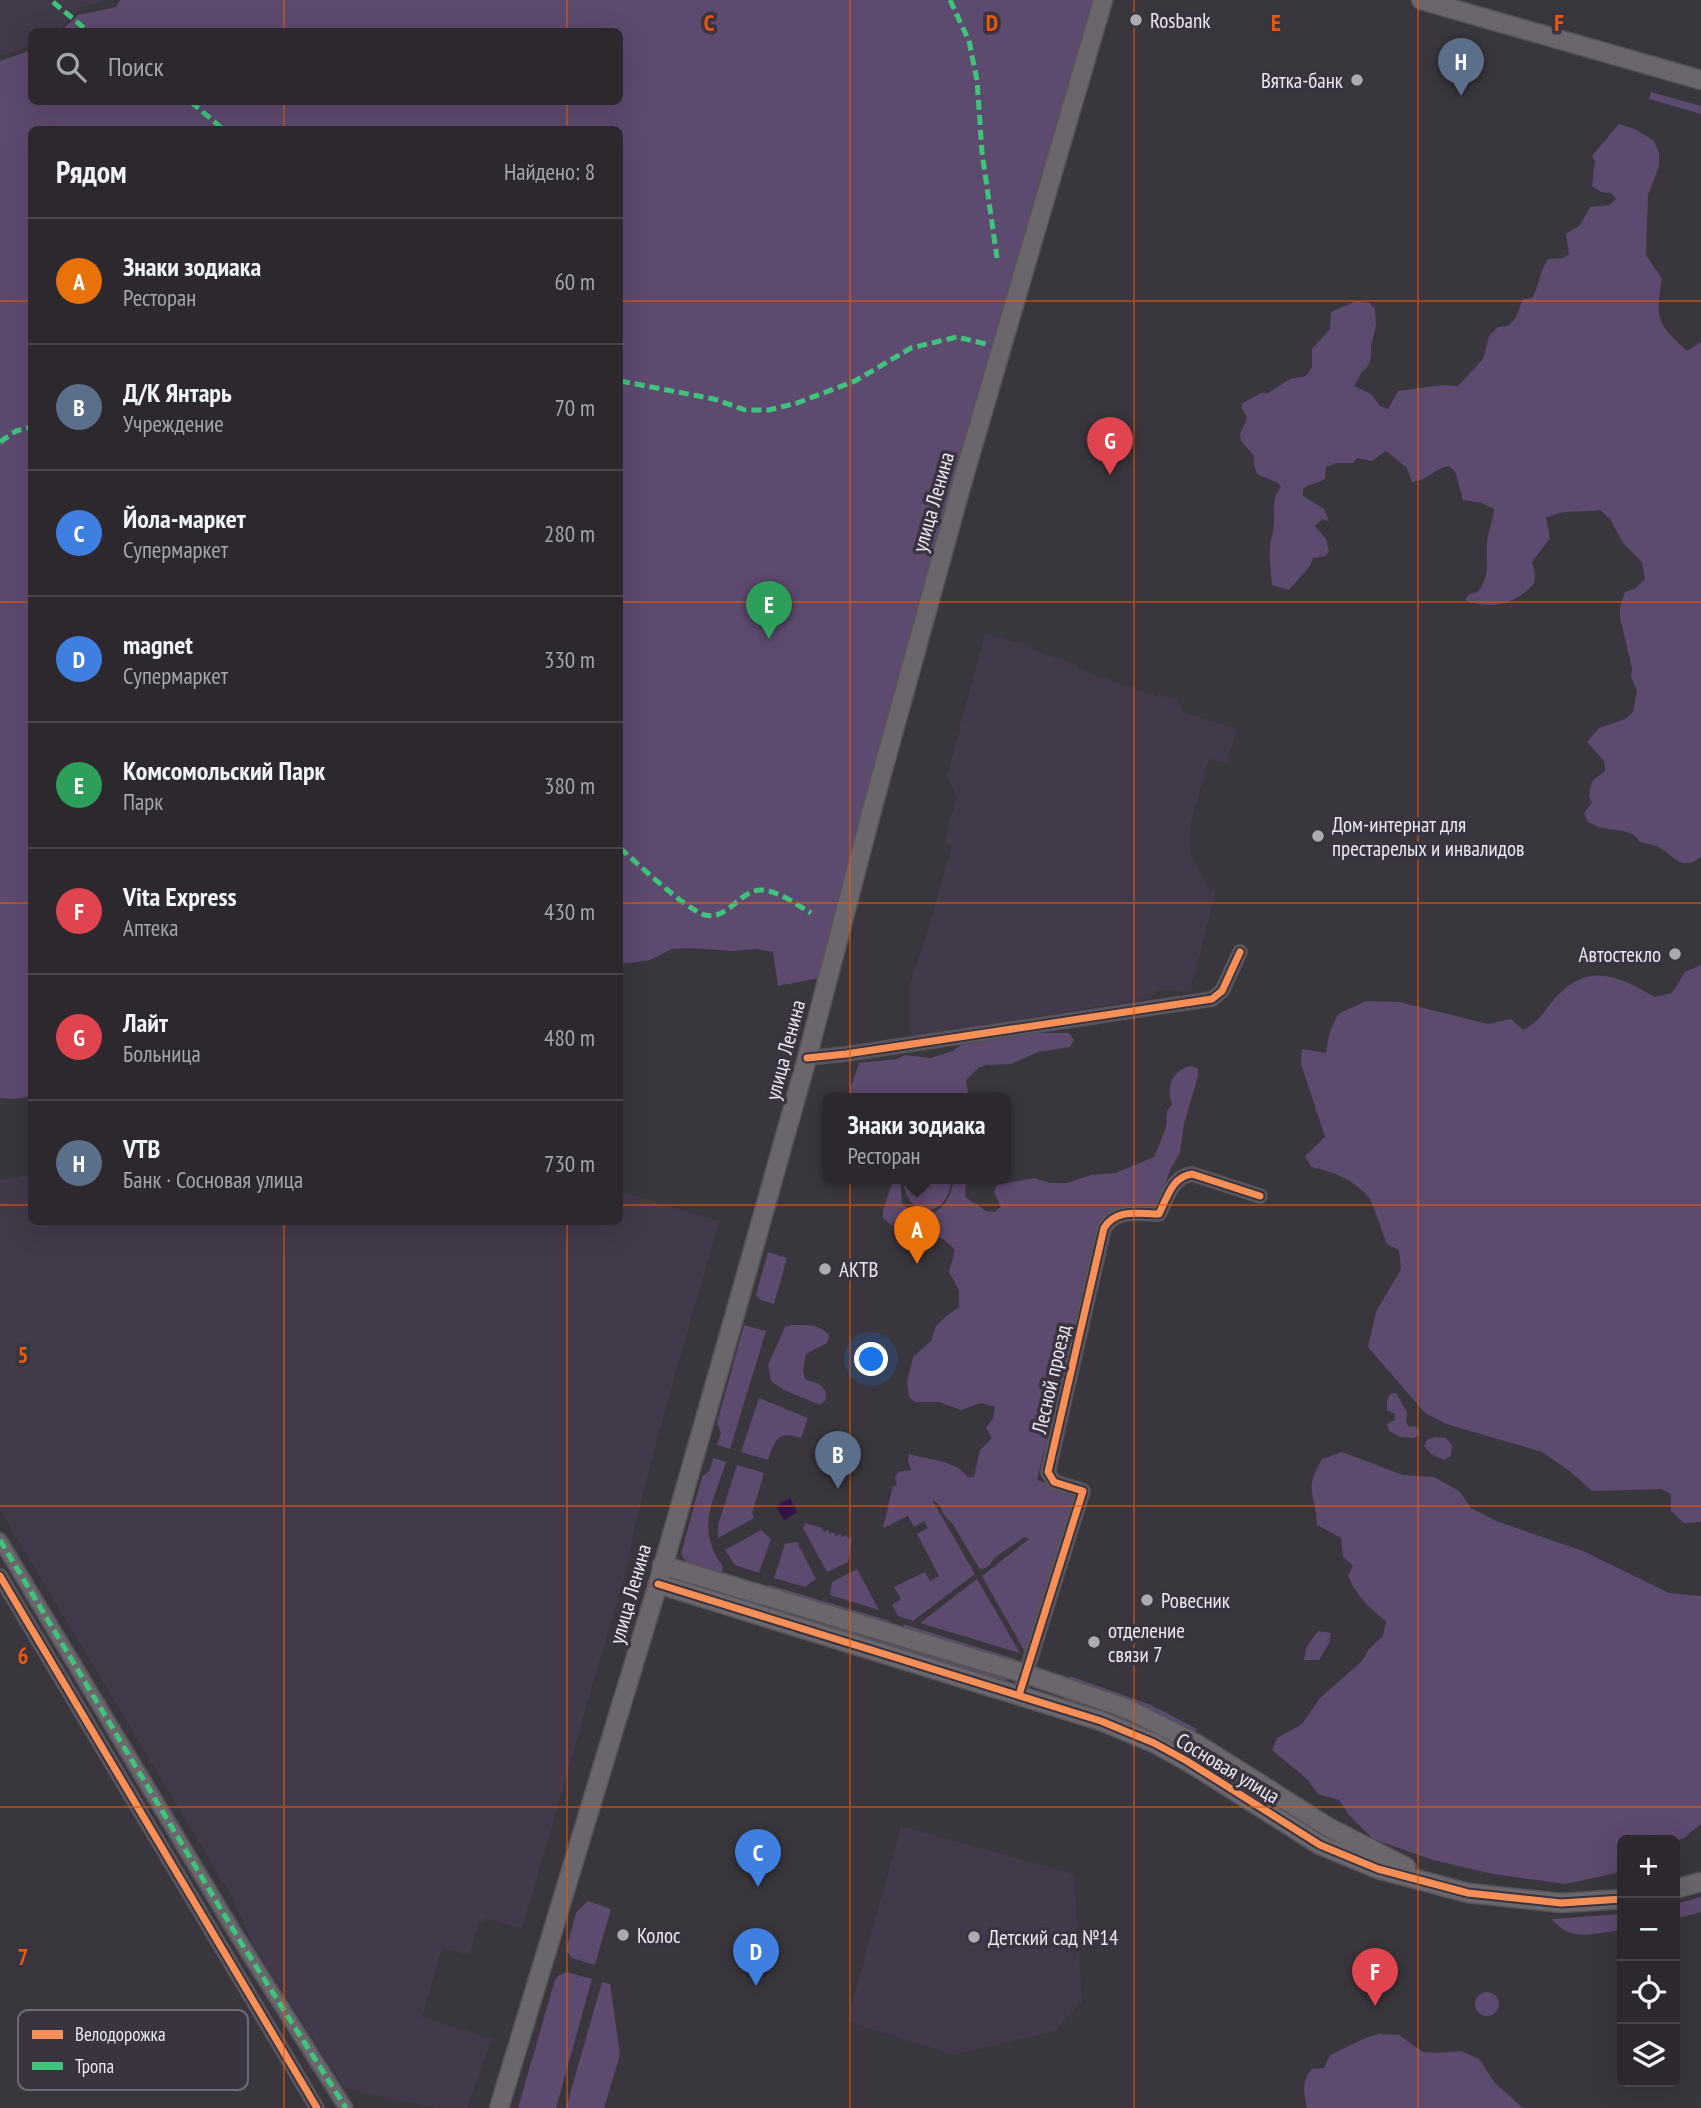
<!DOCTYPE html>
<html lang="ru">
<head>
<meta charset="utf-8">
<style>
	body { margin:0; font-family:"PT Sans Narrow",sans-serif; background:#38343a; color:#f1f3f6 }
	.controls { position:absolute; right:21px; bottom:21px; display:grid; overflow:hidden; border-radius:10px; box-shadow:0 7px 28px #0002 }
	.controls button { width:63px; height:63px; display:grid; place-items:center; padding:0; border:0; border-bottom:2px solid #48444a; background:#2c282e; color:#f1f3f6; font:35px sans-serif }
	.you { position:absolute; left:872px; top:1360px; width:24px; height:24px; margin:-18px; border:5px solid #fff; border-radius:50%; background:#1a73e8; box-shadow:0 0 0 10px #1a73e833 }
	.badge { display:grid; place-items:center; width:46px; height:46px; border-radius:50%; background:#aeaab2; color:#fff; font-size:23px; font-weight:700 }
	.pin { position:absolute; translate:-50% -58px; filter:drop-shadow(0 2px 4px #0008) }
	.pin::after { content:''; position:absolute; top:37px; width:24px; height:21px; background:inherit; clip-path:polygon(0 0,100% 0,50% 100%) }
	.popup { position:absolute; left:822px; top:1093px; width:189px; height:91px; box-sizing:border-box; display:grid; place-content:center; border-radius:10px; background:#2c282e; filter:drop-shadow(0 2px 5px #0005); font-size:23px; white-space:nowrap; color:#a6a6aa }
	.popup b { font-size:26px; color:#f1f3f6 }
	.popup::after { content:''; position:absolute; left:50%; top:100%; margin-left:-14px; border:14px solid transparent; border-top-color:#2c282e }
	.list { margin:0; padding:0; list-style:none }
	h2 { display:flex; justify-content:space-between; align-items:center; height:91px; margin:0; padding:0 28px; font-size:30px }
	h2 small { font-size:23px; font-weight:400; color:#a6a6aa }
	.list li { display:grid; grid-template-columns:46px 1fr auto; gap:21px; align-items:center; box-sizing:border-box; height:126px; padding:0 28px; border-top:2px solid #48444a }
	.list b { display:block; font-size:26px; white-space:nowrap }
	.list p { margin:0; font-size:23px; white-space:nowrap; color:#a6a6aa }
	.list em { font-size:23px; font-style:normal; color:#a6a6aa }
	.icon { flex:none; width:38px; height:38px; fill:none; stroke:currentColor; stroke-width:2; stroke-linecap:round; stroke-linejoin:round }
	.map { position:relative; flex:none; width:1701px; height:2108px; overflow:hidden }
	.search { position:absolute; background:#2c282e; box-shadow:0 7px 28px #0002; left:28px; top:28px; width:595px; height:77px; display:flex; align-items:center; gap:18px; box-sizing:border-box; padding:0 24px; border-radius:10px; color:#a6a6aa; font-size:26px }
	.panel { position:absolute; background:#2c282e; box-shadow:0 7px 28px #0002; left:28px; top:126px; width:595px; height:1099px; border-radius:10px }
	.map>svg:first-child { display:block }
	.built { fill:#42394a }
	.green { fill:#5d4a6f }
	.water { fill:#331149 }
	.lines { fill:none; stroke-linecap:round; stroke-linejoin:round }
	.street-casing { stroke:#56535a; stroke-width:16 }
	.secondary-casing { stroke:#56535a; stroke-width:21 }
	.street { stroke:#6a666c; stroke-width:12 }
	.secondary { stroke:#6a666c; stroke-width:18 }
	.quiet { stroke:#40c37c; stroke-width:5; stroke-dasharray:10 5; stroke-linecap:butt }
	.cycleway-casing { stroke:#3a3340; stroke-width:11 }
	.cycleway { stroke:#f78f57; stroke-width:7 }
	.grid { fill:none; stroke:#e8590c; stroke-width:2; stroke-opacity:0.55 }
	.poi-dot { fill:#aeaab2; stroke:#3a3340; stroke-width:2.5 }
	.labels { text-anchor:middle; dominant-baseline:central; stroke-width:7; stroke-linejoin:round; paint-order:stroke }
	.poi-label { font-size:21px; fill:#ece8f1; stroke:#3a3340; text-anchor:start }
	.street-label { font-size:21px; fill:#ece8f1; stroke:#3a3340 }
	.key { fill:#3a3340; stroke:#6f6975; stroke-width:2 }
	.key-label { font-size:19px; fill:#ece8f1 }
	.grid-label { font-size:23px; text-anchor:middle; font-weight:bold; fill:#e8590c; stroke:#3a3340; stroke-width:7; stroke-linejoin:round; paint-order:stroke }
</style>
</head>
<body>
<div class="map">
<svg width="1701" height="2108" viewBox="0 0 1701 2108">
	<rect width="100%" height="100%" fill="#3a363d"/>
	<g class="built">
		<polygon points="0,0 108,0 79,8 58,31 32,32 31,46 0,56"/>
		<polygon points="985,634 1025,644 1036,651 1078,665 1077,669 1157,696 1158,694 1179,701 1182,712 1237,729 1227,764 1209,759 1191,823 1189,836 1191,854 1209,889 1216,891 1190,992 1158,990 1151,998 910,1037 910,982 927,934 952,846 945,843 949,828 947,827 957,799 947,776"/>
		<polygon points="31,1175 32,1222 620,1222 620,1191 719,1221 663,1417 636,1522 626,1570 522,1929 485,1918 483,1923 479,1922 470,1955 442,1948 422,2017 492,2039 467,2108 436,2108 345,2089 252,1943 233,1899 0,1510 0,1180"/>
		<polygon points="901,1826 1074,1874 1082,2001 1055,2031 954,2055 847,2021"/>
	</g>
	<g class="green">
		<polygon points="120,0 1103,0 829,976 778,986 773,952 756,949 733,951 689,948 672,949 650,960 620,964 620,130 32,130 32,1096 15,1099 0,1098 0,61 31,50 32,102 620,102 620,32 61,31 78,15 116,7"/>
		<polygon points="1651,92 1701,106 1701,114 1649,99"/>
		<path d="M1619,124L1637,130L1654,141L1659,153V166L1648,195L1646,255L1662,279C1655,319 1657,324 1687,351L1701,342V857C1681,871 1677,859 1662,849C1656,845 1647,844 1640,842C1633,829 1617,831 1604,828C1599,828 1593,824 1588,822L1584,813L1592,803L1589,796L1592,781L1605,771L1604,761L1587,742L1599,728L1625,719L1633,712L1637,691L1631,676L1632,668L1620,618V607L1625,592L1636,588L1645,579L1642,562L1623,543L1610,519L1600,510C1581,513 1562,509 1546,518L1550,538L1532,562L1535,574L1534,584C1513,605 1493,610 1465,600L1469,594L1478,592C1492,571 1485,564 1487,542C1488,531 1493,521 1494,509L1482,503L1463,500L1455,471L1448,466C1433,470 1428,480 1412,482L1407,468L1386,451L1372,461L1357,458L1353,463H1336L1326,467L1325,479C1317,484 1310,483 1303,489V496L1324,509L1329,521L1322,519L1315,526L1326,539L1329,552L1325,556L1313,558L1310,566L1289,590L1272,585C1271,572 1269,559 1270,546C1271,539 1274,531 1274,524C1275,510 1271,499 1281,487L1278,483L1257,474L1254,465V456C1250,449 1240,444 1240,435C1241,429 1246,423 1247,417L1241,407L1243,403L1261,393H1268L1290,379L1306,376L1312,367V349L1330,329L1331,312L1356,301L1370,303L1375,310L1376,325L1371,346V357L1368,366L1362,372L1354,386L1371,394L1380,406L1388,409L1398,391L1442,385L1458,386L1483,359L1489,336L1498,327L1508,326L1516,317L1523,299L1532,298C1540,285 1538,275 1548,259L1563,258L1569,254L1566,234L1580,225L1590,207L1609,205L1616,199L1611,193L1601,192L1592,186L1595,161L1592,156Z"/>
		<path d="M1701,965V1522L1684,1523L1671,1511V1494L1661,1489L1592,1491L1571,1472L1542,1452L1446,1424L1425,1413L1368,1347L1376,1312L1401,1269L1399,1250L1387,1244C1383,1234 1373,1203 1369,1198C1355,1180 1332,1171 1311,1167L1305,1156L1325,1137L1301,1064L1302,1049L1326,1053L1329,1034L1338,1014L1366,1001L1399,1002L1488,1024L1511,1019L1523,1030C1543,1019 1543,1011 1557,996C1590,961 1620,977 1655,997L1672,993L1685,972Z"/>
		<polygon points="1035,1033 1069,1033 1074,1040 1070,1047 1038,1052 1011,1064 986,1065 978,1068 966,1080 969,1098 847,1098 859,1063 897,1059 905,1055 930,1058 953,1051 961,1045"/>
		<path d="M1190,1066L1198,1068V1076L1184,1124L1180,1153L1171,1168L1156,1207L1101,1222L1037,1480L1079,1494L1073,1500V1506L1028,1652H1025L982,1576L1029,1539L1025,1537L994,1558L990,1565L983,1569L979,1568L952,1523L944,1515L940,1505L932,1500L975,1574L913,1621L898,1616L892,1605L901,1599L894,1587L925,1572L930,1581L939,1576L917,1534L928,1528L924,1521L914,1527L908,1516L883,1528L893,1486H897L895,1477L898,1472L911,1470L908,1460L909,1454C928,1460 956,1460 968,1477H974L980,1450L992,1438L986,1428L993,1418L995,1407L981,1403L961,1410L939,1402H915L909,1397L907,1382L913,1357L931,1341L936,1326L945,1317L959,1307V1290L949,1272L955,1250C947,1240 933,1232 920,1231C905,1228 894,1230 883,1218V1210L894,1178H900L902,1203C928,1227 950,1209 954,1178H966L965,1197L986,1211L994,1212L1001,1207L994,1192L997,1185L1034,1178L1050,1183H1067L1091,1175L1116,1173L1154,1157L1166,1128L1167,1111L1172,1104C1166,1086 1171,1072 1190,1066Z"/>
		<path d="M953,1178C950,1187 948,1199 940,1205C920,1222 903,1197 903,1178Z"/>
		<polygon points="768,1252 787,1258 774,1304 761,1300 756,1295"/>
		<polygon points="744,1325 766,1331 730,1449 717,1445 721,1433 717,1423"/>
		<path d="M791,1325C805,1325 819,1323 829,1335L827,1343L806,1354L803,1370L805,1379C818,1384 827,1384 826,1400L820,1405L784,1390L771,1381L768,1365L785,1327Z"/>
		<polygon points="1396,1393 1407,1412 1406,1421 1408,1426 1416,1427 1420,1434 1414,1438 1400,1437 1389,1431 1387,1424 1395,1420 1395,1414 1387,1410 1387,1401 1390,1394"/>
		<path d="M759,1398L808,1418L801,1438C777,1430 775,1440 768,1460L741,1452Z"/>
		<polygon points="1435,1437 1446,1438 1452,1445 1451,1456 1444,1460 1431,1454 1424,1446 1427,1440"/>
		<path d="M1342,1452L1403,1475L1434,1477L1459,1491L1471,1508L1496,1521L1583,1551L1669,1593L1701,1596V1824L1684,1838L1675,1841L1622,1840V1868L1616,1873L1565,1884L1493,1874L1433,1860L1373,1839L1349,1815L1339,1800L1318,1794L1307,1779L1272,1750L1277,1738L1302,1724L1320,1698L1361,1662L1369,1649L1383,1636L1386,1621C1370,1609 1356,1595 1348,1576L1353,1565L1343,1557L1341,1538L1317,1525C1316,1492 1303,1492 1322,1459Z"/>
		<path d="M713,1458L726,1462C713,1503 695,1528 723,1567L721,1576C707,1571 688,1568 681,1554L702,1477L710,1470Z"/>
		<polygon points="737,1465 764,1473 752,1513 754,1518 718,1538 718,1525"/>
		<polygon points="805,1523 822,1528 824,1532 828,1530 830,1534 834,1532 836,1536 840,1534 842,1537 846,1535 849,1539 852,1537 848,1562 827,1572 803,1528"/>
		<polygon points="761,1530 771,1539 759,1573 735,1565 725,1550"/>
		<polygon points="797,1542 816,1579 805,1587 774,1578 785,1544"/>
		<polygon points="857,1569 879,1610 830,1595 832,1582"/>
		<polygon points="977,1579 1020,1653 920,1623"/>
		<polygon points="769,1585 890,1621 889,1625 767,1590"/>
		<polygon points="764,1604 1008,1676 1006,1683 763,1610"/>
		<polygon points="903,1624 1021,1661 1019,1666 905,1630"/>
		<polygon points="1318,1631 1331,1633 1329,1643 1319,1660 1304,1660 1307,1646"/>
		<polygon points="1070,1676 1151,1705 1197,1729 1194,1734 1069,1681"/>
		<polygon points="1065,1694 1102,1707 1145,1726 1143,1731 1063,1700"/>
		<polygon points="1198,1752 1327,1833 1323,1839 1194,1758"/>
		<polygon points="1701,1897 1701,1912 1675,1919 1675,1904"/>
		<polygon points="588,1901 611,1909 595,1965 572,1958 566,1950 576,1913"/>
		<path d="M1622,1914V1930C1596,1933 1570,1943 1552,1919Z"/>
		<polygon points="566,1972 592,1979 556,2108 518,2108 555,1980 558,1976"/>
		<polygon points="602,1982 610,1984 620,2055 604,2108 566,2108"/>
		<circle cx="1487" cy="2004" r="12"/>
		<path d="M1379,2034L1399,2035L1423,2052L1439,2053L1461,2051L1479,2059L1495,2083L1523,2108H1307C1304,2094 1301,2081 1312,2069L1324,2068L1330,2055C1347,2048 1361,2038 1379,2034Z"/>
	</g>
	<polygon class="water" points="790,1498 797,1512 784,1520 776,1506"/>
	<g class="lines">
		<g class="street-casing">
			<g id="street">
				<polyline points="807,1058 846,1054 1212,999 1222,991 1240,952"/>
				<polyline points="0,1540 240,1941 346,2108"/>
				<polyline points="0,1576 317,2108"/>
				<path d="M1019,1695L1083,1491L1054,1482L1048,1472L1104,1228C1116,1208 1139,1214 1159,1214C1168,1196 1172,1177 1192,1174L1260,1196"/>
			</g>
		</g>
		<g class="secondary-casing">
			<g id="secondary">
				<polyline points="1421,0 1701,80"/>
				<polyline points="662,1565 1026,1674 1128,1709 1197,1744 1328,1827 1406,1867"/>
				<polyline points="658,1584 1101,1721 1154,1743 1187,1761 1320,1845 1378,1869 1468,1893 1561,1903 1622,1899"/>
				<polyline points="1675,1889 1701,1882"/>
				<polyline points="499,2108 658,1584 739,1300 807,1058 874,802 964,476 1103,0"/>
			</g>
		</g>
		<use href="#street" class="street"/>
		<use href="#secondary" class="secondary"/>
		<g class="quiet">
			<polyline points="950,0 969,41 977,80 982,152 997,258"/>
			<polyline points="53,2 89,32"/>
			<polyline points="191,102 224,130"/>
			<polyline points="620,381 714,399 745,410 769,410 797,403 855,381 911,348 957,337 990,345"/>
			<polyline points="0,442 16,431 32,427"/>
			<path d="M620,848C637,863 685,909 705,915C728,921 740,889 762,890C779,891 797,905 811,913"/>
			<polyline points="0,1540 240,1941 346,2108"/>
		</g>
		<g class="cycleway-casing">
			<g id="cycleway">
				<polyline points="807,1058 846,1054 1212,999 1222,991 1240,952"/>
				<polyline points="0,1576 317,2108"/>
				<polyline points="658,1584 1101,1721 1154,1743 1187,1761 1320,1845 1378,1869 1468,1893 1561,1903 1622,1899"/>
				<path d="M1019,1695L1083,1491L1054,1482L1048,1472L1104,1228C1116,1208 1139,1214 1159,1214C1168,1196 1172,1177 1192,1174L1260,1196"/>
			</g>
		</g>
		<use href="#cycleway" class="cycleway"/>
	</g>
	<path class="grid" d="M284,0V32M567,0V32M850,0V2108M1134,0V2108M1418,0V2108M284,102V130M567,102V130M0,301H32M620,301H1701M0,602H32M620,602H1701M0,903H32M620,903H1701M0,1205H32M620,1205H1701M284,1222V2108M567,1222V2108M0,1506H1701M0,1807H1701"/>
	<g class="poi-dot">
		<circle cx="1136" cy="20" r="7"/>
		<circle cx="1357" cy="80" r="7"/>
		<circle cx="1318" cy="836" r="7"/>
		<circle cx="1675" cy="954" r="7"/>
		<circle cx="825" cy="1269" r="7"/>
		<circle cx="1147" cy="1600" r="7"/>
		<circle cx="1094" cy="1642" r="7"/>
		<circle cx="623" cy="1935" r="7"/>
		<circle cx="974" cy="1937" r="7"/>
	</g>
	<g class="labels">
		<g class="poi-label">
			<text x="1150" y="20">Rosbank</text>
			<text x="1343" y="80" text-anchor="end">Вятка-банк</text>
			<text x="1332" y="824">Дом-интернат для<tspan x="1332" dy="24">престарелых и инвалидов</tspan></text>
			<text x="1661" y="954" text-anchor="end">Автостекло</text>
			<text x="839" y="1269">АКТВ</text>
			<text x="1161" y="1600">Ровесник</text>
			<text x="1108" y="1630">отделение<tspan x="1108" dy="24">связи 7</tspan></text>
			<text x="637" y="1935">Колос</text>
			<text x="988" y="1937">Детский сад №14</text>
		</g>
		<g class="street-label">
			<text transform="translate(933 502) rotate(-74)">улица Ленина</text>
			<text transform="translate(785 1050) rotate(-75)">улица Ленина</text>
			<text transform="translate(1051 1379) rotate(-77)">Лесной проезд</text>
			<text transform="translate(630 1594) rotate(-74)">улица Ленина</text>
			<text transform="translate(1228 1768) rotate(31)">Сосновая улица</text>
		</g>
	</g>
	<rect x="18" y="2010" width="230" height="80" rx="10" class="key"/>
	<rect x="32" y="2030" width="31" height="9" fill="#f78f57"/>
	<rect x="32" y="2062" width="31" height="8" fill="#40c37c"/>
	<g class="key-label">
		<text x="75" y="2041">Велодорожка</text>
		<text x="75" y="2073">Тропа</text>
	</g>
	<g class="grid-label">
		<text x="709" y="31">C</text>
		<text x="992" y="31">D</text>
		<text x="1276" y="31">E</text>
		<text x="1559" y="31">F</text>
		<text x="23" y="1363">5</text>
		<text x="23" y="1664">6</text>
		<text x="23" y="1965">7</text>
	</g>
</svg>
<div class="controls">
<button>+</button>
<button>−</button>
<button><svg class="icon" aria-label="locate" viewBox="0 0 24 24"><circle cx="12" cy="12" r="6"/><path d="M12 2v4M12 18v4M2 12h4M18 12h4"/></svg></button>
<button><svg class="icon" aria-label="layers" viewBox="0 0 24 24"><path d="M12 4l9 5-9 5-9-5zM3 14l9 5 9-5"/></svg></button>
</div>
<div class="you"></div>
<div class="pin badge" style="left:917px;top:1264px;background:#e8710a">A</div>
<div class="popup"><b>Знаки зодиака</b>Ресторан</div>
<div class="pin badge" style="left:838px;top:1489px;background:#5c6f8a">B</div>
<div class="pin badge" style="left:758px;top:1887px;background:#3f7fe0">C</div>
<div class="pin badge" style="left:756px;top:1986px;background:#3f7fe0">D</div>
<div class="pin badge" style="left:769px;top:639px;background:#2e9e5b">E</div>
<div class="pin badge" style="left:1375px;top:2006px;background:#e0444e">F</div>
<div class="pin badge" style="left:1110px;top:475px;background:#e0444e">G</div>
<div class="pin badge" style="left:1461px;top:96px;background:#5c6f8a">H</div>
<div class="search"><svg class="icon" aria-label="search" viewBox="0 0 24 24"><circle cx="10" cy="10" r="6"/><path d="M15 15l6 6"/></svg>Поиск</div>
<section class="panel">
<h2>Рядом<small>Найдено: 8</small></h2>
<ul class="list">
<li><span class="badge" style="background:#e8710a">A</span><div><b>Знаки зодиака</b><p>Ресторан</p></div><em>60 m</em></li>
<li><span class="badge" style="background:#5c6f8a">B</span><div><b>Д/К Янтарь</b><p>Учреждение</p></div><em>70 m</em></li>
<li><span class="badge" style="background:#3f7fe0">C</span><div><b>Йола-маркет</b><p>Супермаркет</p></div><em>280 m</em></li>
<li><span class="badge" style="background:#3f7fe0">D</span><div><b>magnet</b><p>Супермаркет</p></div><em>330 m</em></li>
<li><span class="badge" style="background:#2e9e5b">E</span><div><b>Комсомольский Парк</b><p>Парк</p></div><em>380 m</em></li>
<li><span class="badge" style="background:#e0444e">F</span><div><b>Vita Express</b><p>Аптека</p></div><em>430 m</em></li>
<li><span class="badge" style="background:#e0444e">G</span><div><b>Лайт</b><p>Больница</p></div><em>480 m</em></li>
<li><span class="badge" style="background:#5c6f8a">H</span><div><b>VTB</b><p>Банк · Сосновая улица</p></div><em>730 m</em></li>
</ul>
</section>
</div>
</body>
</html>
